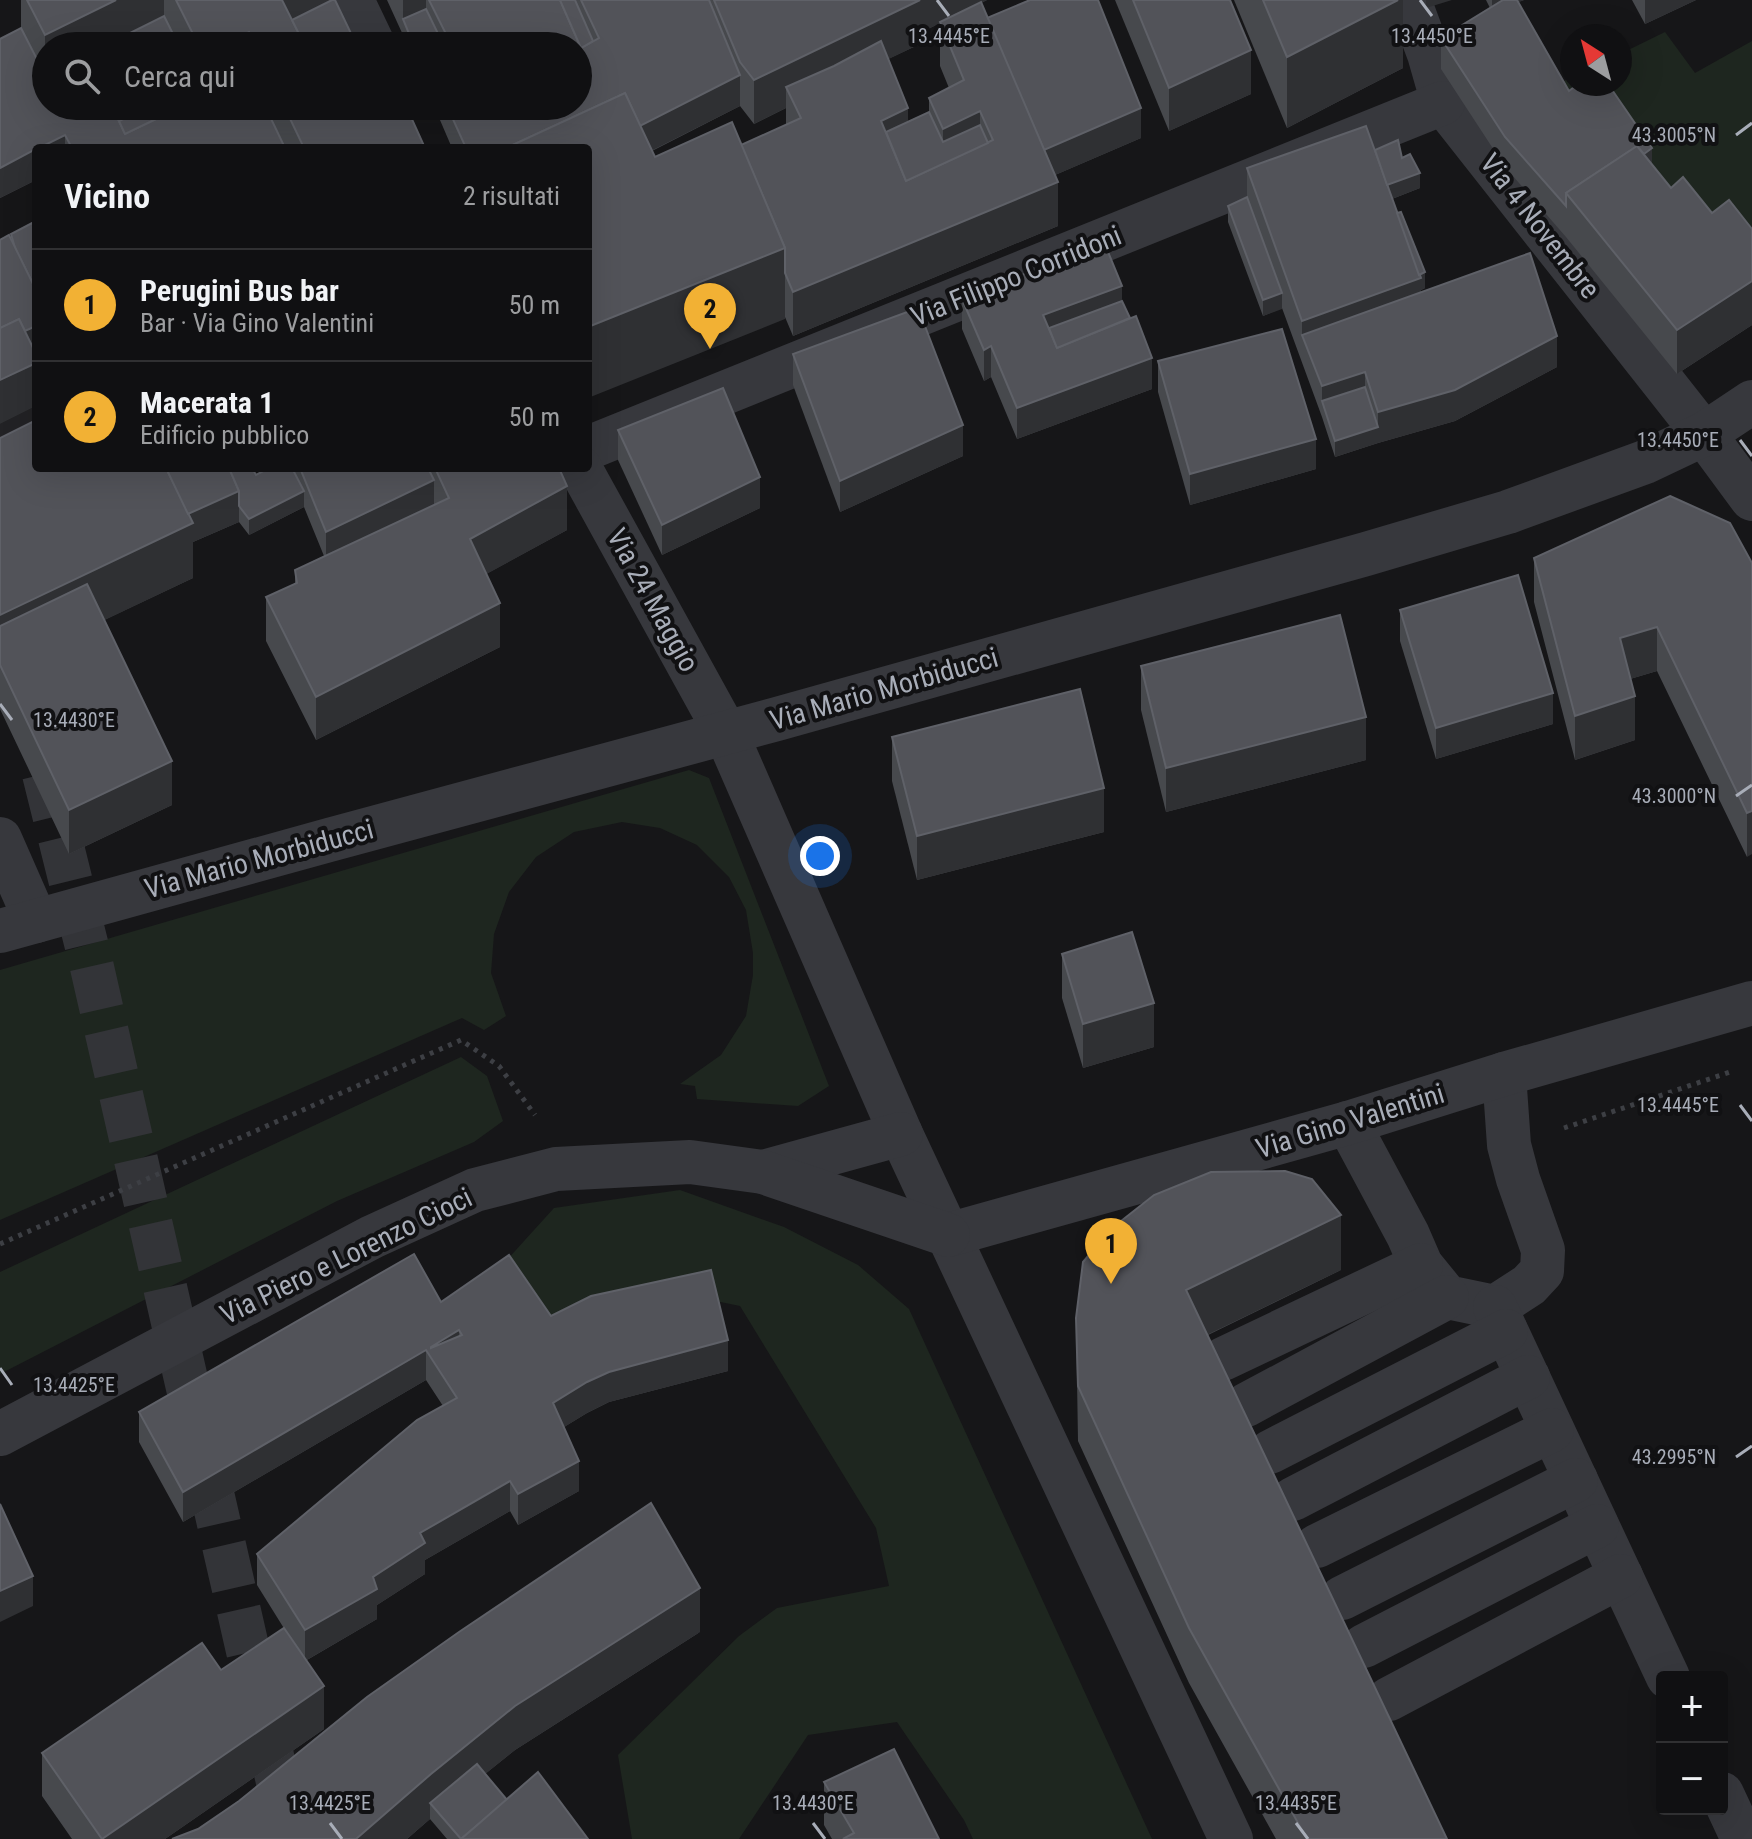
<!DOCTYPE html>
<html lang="it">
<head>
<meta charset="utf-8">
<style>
	body { margin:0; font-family:"Roboto Condensed",sans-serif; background:#19191b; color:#f1f3f6 }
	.controls { position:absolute; right:24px; bottom:24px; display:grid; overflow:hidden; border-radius:8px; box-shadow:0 8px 32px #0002 }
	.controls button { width:72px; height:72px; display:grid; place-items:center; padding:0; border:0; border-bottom:2px solid #303032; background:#101012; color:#f1f3f6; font:40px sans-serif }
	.compass { position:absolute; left:1560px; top:24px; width:72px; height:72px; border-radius:50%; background:#101012; box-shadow:0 8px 32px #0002; rotate:324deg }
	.you { position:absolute; left:820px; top:856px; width:28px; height:28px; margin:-20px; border:6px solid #fff; border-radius:50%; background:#1a73e8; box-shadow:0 0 0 12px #1a73e833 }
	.badge { display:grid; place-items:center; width:52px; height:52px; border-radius:50%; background:#f2b134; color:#111; font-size:26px; font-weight:700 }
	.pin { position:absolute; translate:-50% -66px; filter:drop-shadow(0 2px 4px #0008) }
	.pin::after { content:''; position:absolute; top:42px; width:28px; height:24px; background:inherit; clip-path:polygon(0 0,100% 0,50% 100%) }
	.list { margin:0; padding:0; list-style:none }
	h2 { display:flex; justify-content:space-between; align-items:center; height:104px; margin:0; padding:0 32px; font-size:34px }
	h2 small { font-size:26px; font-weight:400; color:#9c9d9f }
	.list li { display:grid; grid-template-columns:52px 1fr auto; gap:24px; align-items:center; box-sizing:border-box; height:112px; padding:0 32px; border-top:2px solid #303032 }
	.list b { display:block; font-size:30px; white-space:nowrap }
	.list p { margin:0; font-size:26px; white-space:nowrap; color:#9c9d9f }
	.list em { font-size:26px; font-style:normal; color:#9c9d9f }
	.icon { flex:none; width:44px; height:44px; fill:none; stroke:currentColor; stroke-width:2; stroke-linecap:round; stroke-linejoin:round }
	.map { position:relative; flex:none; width:1752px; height:1839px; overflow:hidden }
	.search { position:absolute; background:#101012; box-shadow:0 8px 32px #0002; left:32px; top:32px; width:560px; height:88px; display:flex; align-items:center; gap:20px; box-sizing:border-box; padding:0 28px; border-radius:44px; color:#9c9d9f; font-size:30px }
	.panel { position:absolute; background:#101012; box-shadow:0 8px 32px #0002; left:32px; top:144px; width:560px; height:328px; border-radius:8px }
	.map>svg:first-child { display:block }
	.built { fill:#222225 }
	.green { fill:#1e261f }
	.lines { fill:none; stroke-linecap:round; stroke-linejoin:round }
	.major-tunnel { stroke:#333438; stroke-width:44; stroke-dasharray:44 22; stroke-linecap:butt }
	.path { stroke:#3d3f44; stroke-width:5; stroke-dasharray:4 6; stroke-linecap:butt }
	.minor { stroke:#37383d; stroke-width:44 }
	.wall { fill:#47494d; fill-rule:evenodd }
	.shaded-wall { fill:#2f3033 }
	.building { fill:#525359; stroke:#5f6168; stroke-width:2; fill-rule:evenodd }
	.ticks { fill:none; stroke:#a8adb8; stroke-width:3 }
	.labels { text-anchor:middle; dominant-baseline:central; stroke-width:8; stroke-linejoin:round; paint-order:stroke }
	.street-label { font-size:28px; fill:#a8adb8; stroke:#111113 }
	.ticks-label { font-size:20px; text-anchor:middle; fill:#a8adb8; stroke:#111113; stroke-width:8; stroke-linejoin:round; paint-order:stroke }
</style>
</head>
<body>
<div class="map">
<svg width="1752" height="1839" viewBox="0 0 1752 1839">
	<rect width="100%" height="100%" fill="#161618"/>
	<polygon class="built" points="36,406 36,468 0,493 0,424"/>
	<g class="green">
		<polygon points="1665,32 1695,73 1752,41 1752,273 1550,88 1572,77 1572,84 1620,84 1620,54"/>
		<polygon points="689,770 709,778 829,1086 798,1106 697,1099 695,1086 680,1084 721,1055 746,1016 753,975 753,953 746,910 729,877 697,845 660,828 622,822 574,832 536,857 509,892 494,934 491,973 506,1016 484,1030 462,1018 0,1220 0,970"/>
		<polygon points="461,1057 487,1076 503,1121 474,1142 337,1201 0,1374 0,1272"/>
		<polygon points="680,1190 784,1227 858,1265 909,1309 1152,1839 973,1839 964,1820 897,1722 808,1735 739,1839 632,1839 618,1755 739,1636 777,1608 889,1586 876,1528 740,1306 711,1300 551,1346 497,1271 554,1208"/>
	</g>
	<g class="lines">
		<polyline class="major-tunnel" points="44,774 91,963 291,1839"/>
		<g class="path">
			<polyline points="1564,1128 1733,1071"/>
			<polyline points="0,1244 461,1040 499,1066 535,1115"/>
		</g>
		<g class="minor">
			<polyline points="352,0 374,46"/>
			<polyline points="1409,0 1429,54 1443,103 1704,434 1752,499"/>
			<polyline points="588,448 1443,103"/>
			<polyline points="580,468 726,733 901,1134 1231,1839"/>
			<polyline points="0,839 36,921"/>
			<polyline points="0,931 329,840 777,719 1366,554 1508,512 1645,462 1704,434 1752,402"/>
			<polyline points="1348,1123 1408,1235 1421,1265 1447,1297 1495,1307 1529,1285 1542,1271 1543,1250 1518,1179 1509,1145 1504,1074"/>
			<polyline points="763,1172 901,1134"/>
			<polyline points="948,1235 1348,1123 1504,1074 1752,1003"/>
			<polyline points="1495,1307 1668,1677"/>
			<polyline points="1223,1359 1421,1265"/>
			<polyline points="1246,1405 1447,1297"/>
			<polyline points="0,1434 372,1237 475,1190 556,1169 690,1162 763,1172 948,1235"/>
			<polyline points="1270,1452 1506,1331"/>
			<polyline points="1293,1499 1528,1377"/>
			<polyline points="1317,1546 1552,1430"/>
			<polyline points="1342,1598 1576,1480"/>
			<polyline points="1364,1646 1597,1526"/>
			<polyline points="1389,1699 1621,1576"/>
			<polyline points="1722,1794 1743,1839"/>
		</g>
	</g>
	<g class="wall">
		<polygon points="21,0 335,0 357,46 46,46 46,106 406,106 425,148 36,148 36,180 0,198 0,39 21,28"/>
		<path d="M387,0H987L981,3L987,18L1141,138L1055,175L1058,226L793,336L785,317V319L588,148H452L434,106H578V46H408ZM940,23V66L949,88L929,98V112L908,121L888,59L920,44V33ZM740,106L754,124L786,108V125L741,145L655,157L652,151Z"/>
		<polygon points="1115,0 1230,0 1251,94 1169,131"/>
		<polygon points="1234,0 1403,0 1403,68 1287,128"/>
		<polygon points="1486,0 1524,0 1518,2 1569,91 1652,164 1671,188 1712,213 1752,229 1752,325 1677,374 1566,237 1505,167 1441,69 1441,38 1490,8"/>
		<polygon points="1632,0 1696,0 1645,24"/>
		<polygon points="1375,150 1402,158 1420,188 1392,199 1425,288 1421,290 1421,292 1557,367 1455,421 1378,443 1335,457 1322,417 1282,308 1263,316 1228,222 1228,206 1247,197 1247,168"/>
		<polygon points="962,299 1122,301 1152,389 1017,439 991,377 984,381 962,329"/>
		<polygon points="793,354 963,456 840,512 793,385"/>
		<polygon points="1158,361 1316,469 1190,505 1158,392"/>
		<polygon points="618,430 760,508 662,555 618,460"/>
		<polygon points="0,438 256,475 269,468 559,468 567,530 486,574 500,647 316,740 266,641 266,597 295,584 295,570 324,556 304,507 249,535 239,522 193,542 193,578 104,620 172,805 69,854 0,709"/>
		<polygon points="1534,558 1752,563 1747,857 1657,671 1630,679 1635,740 1575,760 1534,602"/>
		<polygon points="1400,610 1553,724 1436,759 1400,641"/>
		<polygon points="1141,666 1366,760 1166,812 1141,710"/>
		<polygon points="892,737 1104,832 917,880 892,781"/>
		<polygon points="1062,954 1154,1047 1083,1068 1062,998"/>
		<polygon points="1341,1270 1208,1335 1447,1839 1276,1839 1189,1683 1078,1441 1076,1318"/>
		<polygon points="441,1302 551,1316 728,1371 609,1402 587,1413 564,1427 579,1491 518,1525 510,1511 425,1560 425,1574 377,1605 377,1619 307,1660 324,1729 165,1839 72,1839 42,1796 42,1753 221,1670 285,1630 257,1585 257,1554 443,1406 426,1380 183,1522 139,1442 139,1412"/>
		<polygon points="700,1632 515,1750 485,1774 507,1800 588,1839 447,1839 430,1819 407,1839 172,1839"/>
		<polygon points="824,1782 939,1839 832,1839 824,1825"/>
	</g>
	<g class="shaded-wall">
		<polygon points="116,0 164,0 164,46 46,46 46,105 45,106 45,35"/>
		<polygon points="276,0 334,0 301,46"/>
		<polygon points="403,0 426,0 426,25 403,19"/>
		<polygon points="916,0 987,0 920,33 920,44 795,104 786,87 786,108 754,124 754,80"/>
		<polygon points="1398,0 1403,0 1403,68 1287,128 1287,57"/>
		<polygon points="1426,0 1452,0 1426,8"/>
		<polygon points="1492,0 1524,0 1492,13"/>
		<polygon points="1645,0 1696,0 1645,24"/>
		<polygon points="249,32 249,46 221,46"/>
		<polygon points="1251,50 1251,94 1169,131 1169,88"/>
		<polygon points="740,75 740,106 625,164 588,151"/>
		<polygon points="120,106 186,106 119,137 113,109"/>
		<polygon points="908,108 908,152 892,160 881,121"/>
		<polygon points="1141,108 1141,138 1039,182 1039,152"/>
		<polygon points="980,111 980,155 943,173 943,129"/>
		<polygon points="65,135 65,148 39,148"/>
		<polygon points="1652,148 1652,179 1573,202"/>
		<polygon points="36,149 36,180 0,198 0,168"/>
		<polygon points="1420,173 1420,188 1379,204 1379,188"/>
		<polygon points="1058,182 1058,226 793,336 793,292"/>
		<polygon points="785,248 785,319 588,398 588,327"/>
		<polygon points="1425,272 1425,288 1421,290 1421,322 1302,335 1302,321"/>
		<polygon points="1752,281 1752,325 1677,374 1677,330"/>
		<polygon points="1122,286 1122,316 1049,344 1043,315"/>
		<polygon points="1282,293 1282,309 1263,316 1263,300"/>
		<polygon points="36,326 36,357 0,342"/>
		<polygon points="1557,336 1557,367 1455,421 1378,443 1378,412"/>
		<polygon points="991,346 991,377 984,381 984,350"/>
		<polygon points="1152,358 1152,389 1017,439 1017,408"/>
		<polygon points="36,363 36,406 0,424 0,380"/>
		<polygon points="1365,372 1365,403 1322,401 1322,386"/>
		<polygon points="963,425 963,456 840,512 840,481"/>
		<polygon points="1378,427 1378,443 1335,457 1335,441"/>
		<polygon points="1316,439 1316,469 1190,505 1190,474"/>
		<polygon points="760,477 760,508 662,555 662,525"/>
		<polygon points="434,480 434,511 326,563 326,532"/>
		<polygon points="567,486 567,530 470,583 470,539"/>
		<polygon points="239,491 239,522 193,542 193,578 2,669 0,665 0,615 179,518"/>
		<polygon points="304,491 304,507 249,535 249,519"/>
		<polygon points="500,603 500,647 316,740 316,697"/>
		<polygon points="1657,627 1657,671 1620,682 1620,638"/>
		<polygon points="1553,693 1553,724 1436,759 1436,728"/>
		<polygon points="1635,696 1635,740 1575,760 1575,716"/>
		<polygon points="1366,717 1366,760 1166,812 1166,768"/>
		<polygon points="172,761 172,805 69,854 69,810"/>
		<polygon points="1104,788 1104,832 917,880 917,836"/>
		<polygon points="1752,811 1752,854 1747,857 1747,813"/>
		<polygon points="1154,1003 1154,1047 1083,1068 1083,1024"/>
		<polygon points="1341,1215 1341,1270 1186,1345 1186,1290"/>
		<polygon points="459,1330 459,1361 431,1347"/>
		<polygon points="728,1340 728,1371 609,1402 587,1413 553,1434 553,1403 587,1382 609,1372"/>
		<polygon points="426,1350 426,1380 183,1522 183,1492"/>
		<polygon points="579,1461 579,1491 518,1525 518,1494"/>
		<polygon points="510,1481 510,1511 425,1560 425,1574 377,1605 377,1619 305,1661 305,1630 373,1577 420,1533"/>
		<polygon points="33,1576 33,1606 0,1622 0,1591"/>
		<polygon points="700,1588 700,1632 515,1750 438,1812 430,1803 430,1819 407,1839 356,1839 431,1774 515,1706"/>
		<polygon points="324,1686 324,1729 165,1839 102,1839"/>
	</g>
	<g class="building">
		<polygon points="27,0 116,0 45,35"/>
		<polygon points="176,0 282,0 305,46 255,46 249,32 221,46 199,46"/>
		<polygon points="332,0 335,0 357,46 305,46 292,20"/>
		<polygon points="429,0 560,0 581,48 599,38 581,0 709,0 740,75 640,126 625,93 506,148 466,148 447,106 578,106 578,46 452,46"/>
		<polygon points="560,0 575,0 593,41 581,48"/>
		<polygon points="714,0 920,0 754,80 740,62"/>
		<polygon points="1030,0 1098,0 1141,108 1044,150 987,18"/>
		<polygon points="1133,0 1230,0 1251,50 1169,88"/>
		<polygon points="1263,0 1398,0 1287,57"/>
		<polygon points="1503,0 1517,0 1569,91 1578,84 1608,84 1652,148 1644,154 1637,146 1566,193 1566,206 1505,137 1441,38"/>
		<polygon points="981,2 1058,182 793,292 785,273 785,248 741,145 801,118 786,87 834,66 881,41 908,108 881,121 906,181 993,140 980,111 943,129 929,98 964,80 940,22"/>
		<polygon points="426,9 444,46 414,46 403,19"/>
		<polygon points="164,16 179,46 104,46"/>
		<polygon points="21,28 45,75 46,75 46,106 120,106 113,109 125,134 183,106 265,106 285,148 72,148 65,135 39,148 36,148 36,149 0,168 0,39"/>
		<polygon points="625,93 655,157 732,122 785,248 588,327 588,148 506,148"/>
		<polygon points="152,106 183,106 125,134 119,121"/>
		<polygon points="284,106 406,106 425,148 304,148"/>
		<polygon points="929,112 943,142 980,125 988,143 906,181 886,132"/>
		<polygon points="1366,126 1421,278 1302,321 1247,168"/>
		<polygon points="1398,140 1402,158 1410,154 1420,173 1387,185 1375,150"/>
		<polygon points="1637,146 1671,188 1683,177 1712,213 1729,200 1752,229 1752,281 1677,330 1566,193"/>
		<polygon points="1247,197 1282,293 1263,300 1228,206"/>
		<polygon points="1401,212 1425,272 1419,275 1397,213"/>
		<polygon points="36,221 36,290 15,248 11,234"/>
		<polygon points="9,235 36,290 36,326 25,331 19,319 0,328 0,240"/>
		<polygon points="1104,242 1122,286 1043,315 1057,348 1136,316 1152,358 1017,408 991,346 984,350 962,299"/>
		<polygon points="1530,253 1557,336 1455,390 1378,412 1365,372 1322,386 1302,335"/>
		<polygon points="1122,301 1130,318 1057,348 1049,328"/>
		<polygon points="918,308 963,425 840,481 793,354"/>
		<polygon points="19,319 36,354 36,363 0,380 0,328"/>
		<polygon points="1282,329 1316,439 1190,474 1158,361"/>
		<polygon points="1365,387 1378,427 1335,441 1322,401"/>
		<polygon points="723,388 760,477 662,525 618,430"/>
		<polygon points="36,420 36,468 166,468 193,523 0,615 0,438"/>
		<polygon points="166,468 229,468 239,491 188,514"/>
		<polygon points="229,468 252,468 256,475 269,468 292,468 304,491 249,519 239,506 239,491"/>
		<polygon points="300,468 428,468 434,480 326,532"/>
		<polygon points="435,468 559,468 567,486 470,539 500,603 316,697 266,597 297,583 295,570 449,498"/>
		<polygon points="1670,496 1730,523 1752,563 1752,811 1747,813 1657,627 1620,638 1635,696 1575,716 1534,558"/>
		<polygon points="1518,575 1553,693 1436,728 1400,610"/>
		<polygon points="87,584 172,761 69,810 0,665 0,626"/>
		<polygon points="1340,615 1366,717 1166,768 1141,666"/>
		<polygon points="1080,689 1104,788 917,836 892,737"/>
		<polygon points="1132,932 1154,1003 1083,1024 1062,954"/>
		<polygon points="1285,1171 1312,1179 1341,1215 1186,1290 1447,1839 1307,1839 1189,1628 1078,1386 1076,1318 1083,1262 1111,1229 1154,1195 1211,1172"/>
		<path d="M414,1254L441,1302L509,1255L551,1316L591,1296L711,1270L728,1340L609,1372L587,1382L553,1403L579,1461L518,1494L510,1481L420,1533L425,1543L373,1577L377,1589L305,1630L257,1554L417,1420L457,1398L426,1350L183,1492L139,1412ZM459,1330L462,1335L431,1348V1347Z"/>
		<polygon points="651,1503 700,1588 515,1706 431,1774 356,1839 172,1839 198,1829 239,1801 367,1697 459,1632"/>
		<polygon points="0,1504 33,1576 0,1591"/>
		<polygon points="284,1628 324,1686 102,1839 42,1753 202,1643 221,1670"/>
		<polygon points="894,1749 939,1839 843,1839 854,1833 824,1782"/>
		<polygon points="477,1764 507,1800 461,1839 430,1803"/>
		<polygon points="538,1772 588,1839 461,1839 475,1827"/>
	</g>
	<path class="ticks" d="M937,0L949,16M1420,0L1432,16M1736,135L1752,123M1740,440L1752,456M0,704L12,720M1736,796L1752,785M1740,1105L1752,1121M0,1368L12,1385M1736,1457L1752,1446M330,1823L342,1839M813,1823L825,1839M1296,1823L1308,1839"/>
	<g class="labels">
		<g class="street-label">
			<text transform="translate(1540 226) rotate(52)">Via 4 Novembre</text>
			<text transform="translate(1016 276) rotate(-22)">Via Filippo Corridoni</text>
			<text transform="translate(653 600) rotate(61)">Via 24 Maggio</text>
			<text transform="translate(884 689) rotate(-16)">Via Mario Morbiducci</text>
			<text transform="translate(259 859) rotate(-15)">Via Mario Morbiducci</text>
			<text transform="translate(1350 1121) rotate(-17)">Via Gino Valentini</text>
			<text transform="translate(346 1256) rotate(-26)">Via Piero e Lorenzo Cioci</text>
		</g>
	</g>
	<g class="ticks-label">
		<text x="949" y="43">13.4445°E</text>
		<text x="1432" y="43">13.4450°E</text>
		<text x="1674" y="142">43.3005°N</text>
		<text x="1678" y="447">13.4450°E</text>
		<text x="74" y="727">13.4430°E</text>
		<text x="1674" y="803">43.3000°N</text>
		<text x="1678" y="1112">13.4445°E</text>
		<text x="74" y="1392">13.4425°E</text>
		<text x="1674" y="1464">43.2995°N</text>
		<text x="330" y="1810">13.4425°E</text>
		<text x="813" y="1810">13.4430°E</text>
		<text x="1296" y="1810">13.4435°E</text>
	</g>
</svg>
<div class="controls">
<button>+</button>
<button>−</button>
</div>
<svg class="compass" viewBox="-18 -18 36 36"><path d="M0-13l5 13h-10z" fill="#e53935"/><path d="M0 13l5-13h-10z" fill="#9c9d9f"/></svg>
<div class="you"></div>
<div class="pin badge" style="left:1111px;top:1284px">1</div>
<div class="pin badge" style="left:710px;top:349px">2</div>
<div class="search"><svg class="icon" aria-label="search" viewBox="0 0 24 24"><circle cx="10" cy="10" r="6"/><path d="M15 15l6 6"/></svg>Cerca qui</div>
<section class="panel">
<h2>Vicino<small>2 risultati</small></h2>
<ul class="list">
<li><span class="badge">1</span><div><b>Perugini Bus bar</b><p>Bar · Via Gino Valentini</p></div><em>50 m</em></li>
<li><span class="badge">2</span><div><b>Macerata 1</b><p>Edificio pubblico</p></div><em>50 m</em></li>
</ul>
</section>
</div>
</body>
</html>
